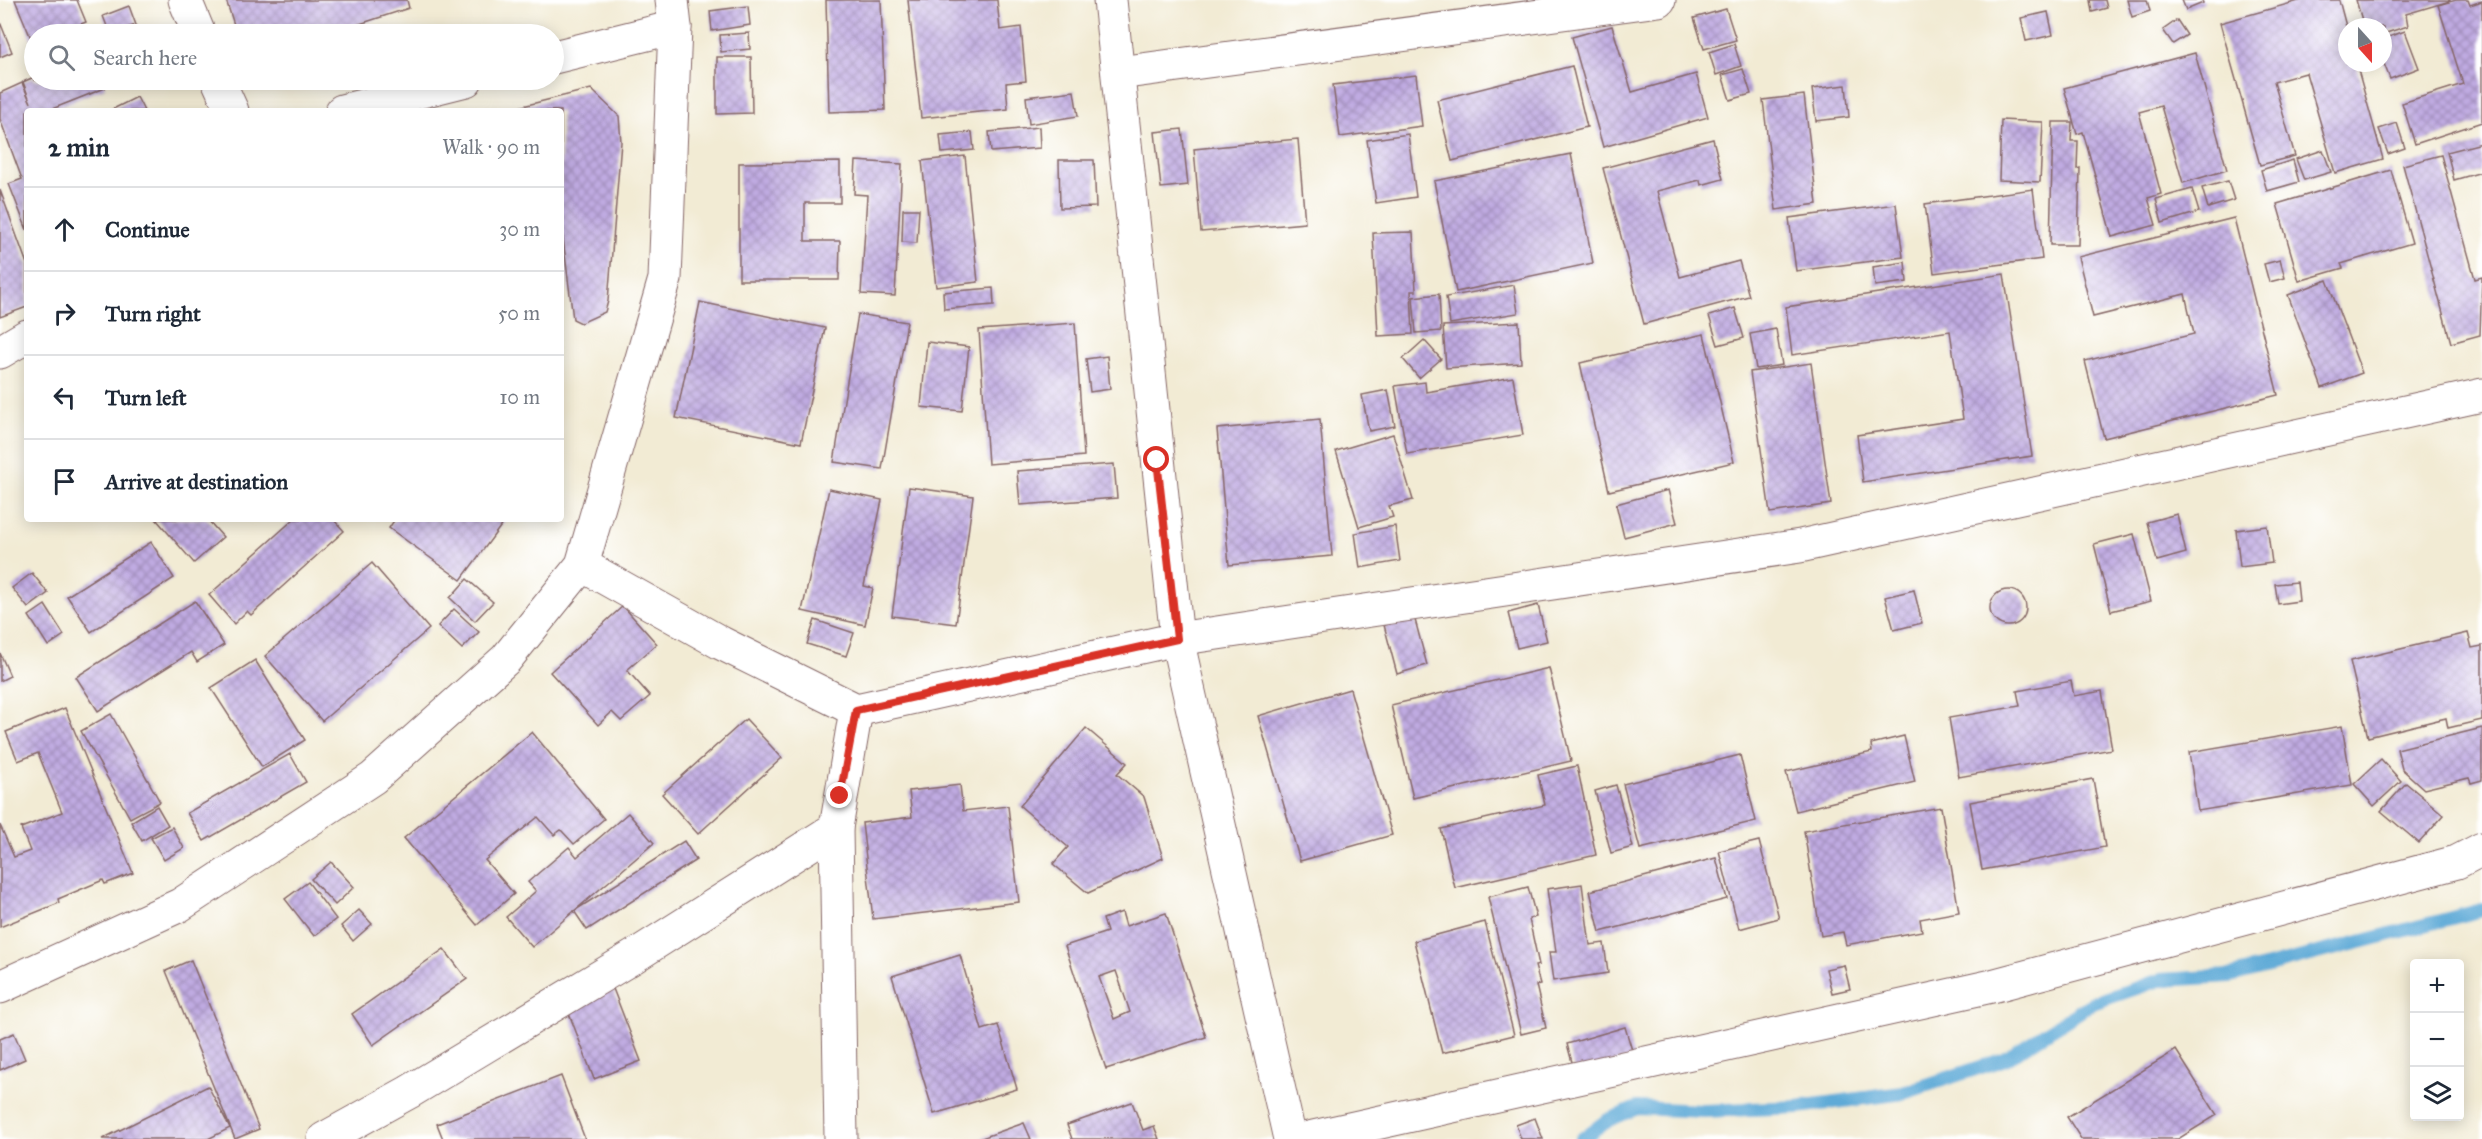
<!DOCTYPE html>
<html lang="en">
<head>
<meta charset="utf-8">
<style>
	body { margin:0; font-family:"IM FELL Great Primer",serif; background:#f6f6f7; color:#1f2937 }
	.controls { position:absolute; right:18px; bottom:18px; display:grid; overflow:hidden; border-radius:6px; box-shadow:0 3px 15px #0003 }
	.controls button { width:54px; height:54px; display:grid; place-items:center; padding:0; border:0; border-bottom:2px solid #e0e1e3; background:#fff; color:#1f2937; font:30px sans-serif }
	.compass { position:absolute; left:2338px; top:18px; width:54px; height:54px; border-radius:50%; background:#fff; box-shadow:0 3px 15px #0003; rotate:159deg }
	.stop { position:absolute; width:18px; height:18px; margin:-14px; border:4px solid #d93025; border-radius:50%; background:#fff }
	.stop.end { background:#d93025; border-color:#fff; box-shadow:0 2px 6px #0008 }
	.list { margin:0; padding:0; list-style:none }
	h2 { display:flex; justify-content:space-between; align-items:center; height:78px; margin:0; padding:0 24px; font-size:26px }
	h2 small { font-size:20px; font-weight:400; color:#747a83 }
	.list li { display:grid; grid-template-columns:39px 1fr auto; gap:18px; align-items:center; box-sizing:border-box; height:84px; padding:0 24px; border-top:2px solid #e0e1e3 }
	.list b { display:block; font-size:22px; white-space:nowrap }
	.list em { font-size:20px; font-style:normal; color:#747a83 }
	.icon { flex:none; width:33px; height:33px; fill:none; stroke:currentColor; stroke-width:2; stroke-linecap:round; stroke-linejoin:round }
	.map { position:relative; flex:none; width:2482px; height:1139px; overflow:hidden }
	.search { position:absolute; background:#fff; box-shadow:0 3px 15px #0003; left:24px; top:24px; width:540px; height:66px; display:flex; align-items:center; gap:15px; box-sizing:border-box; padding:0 21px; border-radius:33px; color:#747a83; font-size:22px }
	.panel { position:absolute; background:#fff; box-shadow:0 3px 15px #0003; left:24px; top:108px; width:540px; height:414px; border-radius:6px }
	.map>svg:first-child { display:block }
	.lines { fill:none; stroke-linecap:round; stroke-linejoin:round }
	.stream { stroke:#5eaad7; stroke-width:14 }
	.building { fill:url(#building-cross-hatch); fill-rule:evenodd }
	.street-casing { stroke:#856666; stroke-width:35 }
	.street { stroke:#fff; stroke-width:33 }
	.route { stroke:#d93025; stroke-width:8 }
</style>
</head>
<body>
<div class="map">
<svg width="2482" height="1139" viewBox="0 0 2482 1139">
	<defs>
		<pattern id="building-cross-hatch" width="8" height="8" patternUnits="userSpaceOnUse" patternTransform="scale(1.5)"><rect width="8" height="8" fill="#c0abe2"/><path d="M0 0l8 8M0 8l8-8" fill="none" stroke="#9e8bb7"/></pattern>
	</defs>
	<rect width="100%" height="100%" fill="#fff"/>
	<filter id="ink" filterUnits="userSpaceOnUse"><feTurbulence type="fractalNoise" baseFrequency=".0167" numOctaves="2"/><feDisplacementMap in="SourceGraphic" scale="12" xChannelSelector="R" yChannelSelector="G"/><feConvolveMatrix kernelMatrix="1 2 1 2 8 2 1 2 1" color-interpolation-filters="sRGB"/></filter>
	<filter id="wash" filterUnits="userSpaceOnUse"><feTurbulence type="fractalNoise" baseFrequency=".008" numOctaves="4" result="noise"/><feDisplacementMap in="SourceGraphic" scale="24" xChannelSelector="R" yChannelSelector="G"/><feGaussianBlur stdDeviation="1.35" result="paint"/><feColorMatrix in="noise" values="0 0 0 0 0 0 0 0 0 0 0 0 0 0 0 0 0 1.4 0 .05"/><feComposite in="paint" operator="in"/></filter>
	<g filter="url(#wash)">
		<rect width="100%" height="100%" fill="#f2ebd4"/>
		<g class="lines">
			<polyline class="stream" points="1582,1139 1606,1121 1637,1108 1704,1111 1798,1107 1903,1093 2005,1059 2093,1003 2160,980 2230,976 2482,910"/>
		</g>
		<g id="blocks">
			<g class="building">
				<polygon points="15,0 77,0 86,22 55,34 34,34 33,43"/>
				<polygon points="226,0 407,0 409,8 329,34 237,34"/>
				<polygon points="826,0 881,0 885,110 829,112"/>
				<polygon points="908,0 997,0 1000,30 1021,27 1026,81 1006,83 1008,109 921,118"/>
				<polygon points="2090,0 2105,0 2107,8 2092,12"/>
				<polygon points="2127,0 2147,0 2150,11 2132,17"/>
				<polygon points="2182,0 2202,0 2203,3 2186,10"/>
				<polygon points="2302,0 2339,0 2347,30 2347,63 2356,63 2383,159 2335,173 2306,73 2274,82 2295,156 2260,165 2220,23"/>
				<polygon points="2356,0 2450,0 2450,1 2406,14 2408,26 2383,34 2383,27 2364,27"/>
				<polygon points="2456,0 2468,0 2470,5 2482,1 2482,122 2415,144 2402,103 2463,84 2438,5"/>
				<polygon points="129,6 136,25 110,34 103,16"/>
				<polygon points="748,6 750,25 712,31 710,11"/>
				<polygon points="1726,9 1736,40 1704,49 1694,18"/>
				<polygon points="2048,12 2053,35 2026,41 2021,18"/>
				<polygon points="2177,20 2187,35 2173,44 2163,30"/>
				<polygon points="0,22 12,52 0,57"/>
				<polygon points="1612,26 1632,92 1696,74 1708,117 1603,147 1572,37"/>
				<polygon points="2405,31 2419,68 2390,79 2383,61 2383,39"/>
				<polygon points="749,33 750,49 721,52 720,35"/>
				<polygon points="1734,44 1741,66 1716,75 1709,52"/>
				<polygon points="2195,53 2227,170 2183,183 2161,106 2139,112 2161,194 2148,198 2156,225 2112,237 2083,132 2077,134 2064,88"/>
				<polygon points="717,57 751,57 752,113 717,114"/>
				<polygon points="1572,66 1587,127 1452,161 1437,100"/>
				<polygon points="1743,69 1751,94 1730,100 1722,75"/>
				<polygon points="1416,75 1422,126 1340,137 1333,85"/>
				<polygon points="34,77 34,80 102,80 105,88 47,111 27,111 27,230 9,184 22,179 0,119 0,93 22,83 31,103 23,82"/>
				<polygon points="1846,85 1849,117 1816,121 1812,89"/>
				<polygon points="591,89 619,116 621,142 608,301 605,312 581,323 573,319 561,222 561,111 507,110"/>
				<polygon points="1074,91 1078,116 1029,124 1026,97"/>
				<polygon points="1804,95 1817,204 1776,210 1763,100"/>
				<polygon points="137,97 144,111 109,111"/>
				<polygon points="2001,120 2043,122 2040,182 1999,180"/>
				<polygon points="2053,122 2072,122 2071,141 2078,141 2077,169 2080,168 2078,245 2050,245"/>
				<polygon points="2397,123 2405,148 2388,154 2379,129"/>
				<polygon points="1039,127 1040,148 991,152 989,132"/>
				<polygon points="1182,129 1188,185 1161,188 1155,132"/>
				<polygon points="972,132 974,150 942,153 940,135"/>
				<polygon points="1408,134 1416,197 1376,203 1367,140"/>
				<polygon points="1298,139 1305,223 1201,232 1194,149"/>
				<polygon points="1713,139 1723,179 1701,185 1700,180 1657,191 1680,277 1739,261 1749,296 1644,324 1603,168"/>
				<polygon points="2482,143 2482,172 2454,180 2447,152"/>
				<polygon points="2323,150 2331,172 2304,180 2296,159"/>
				<polygon points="1571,154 1593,263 1456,292 1434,181"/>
				<polygon points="2441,155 2475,279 2482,277 2480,335 2451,343 2403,165"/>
				<polygon points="965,156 978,282 936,287 922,161"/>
				<polygon points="1059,160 1094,160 1096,207 1060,208"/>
				<polygon points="2293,160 2299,182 2267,191 2261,170"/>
				<polygon points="856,161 902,164 895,296 861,294 867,195 854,194"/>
				<polygon points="840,162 840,203 805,203 805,241 840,241 839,280 739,280 739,163"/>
				<polygon points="2391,170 2412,243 2341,264 2343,268 2299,281 2277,204"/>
				<polygon points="2228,181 2234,200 2208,208 2202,188"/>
				<polygon points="2033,189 2042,259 1934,273 1925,204"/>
				<polygon points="2192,189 2199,212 2162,223 2156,199"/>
				<polygon points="0,190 27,264 27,307 0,317"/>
				<polygon points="1896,204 1903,257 1796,271 1789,218"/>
				<polygon points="903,209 919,209 917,243 902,242"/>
				<polygon points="2234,218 2278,395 2104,438 2085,361 2194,334 2185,294 2093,317 2078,257"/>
				<polygon points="1413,232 1416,291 1411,291 1413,334 1378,336 1373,233"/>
				<polygon points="2280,260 2285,278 2269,282 2264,264"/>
				<polygon points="1905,262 1907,282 1875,286 1873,267"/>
				<polygon points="2004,274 2032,456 1863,482 1857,435 1963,419 1950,331 1792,355 1786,307"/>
				<polygon points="2327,280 2362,373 2322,388 2288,295"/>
				<polygon points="1514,285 1518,313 1450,324 1446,297"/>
				<polygon points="993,288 994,305 944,309 943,292"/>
				<polygon points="1439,294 1441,331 1416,333 1413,297"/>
				<polygon points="700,302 825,328 801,443 676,418"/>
				<polygon points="1735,308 1744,338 1718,345 1709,316"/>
				<polygon points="858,314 907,322 882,469 834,462"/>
				<polygon points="1519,322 1521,363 1446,368 1443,326"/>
				<polygon points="1075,323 1084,456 988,464 979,330"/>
				<polygon points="1776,329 1782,365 1756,369 1750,334"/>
				<polygon points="1704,334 1734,462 1609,491 1580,363"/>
				<polygon points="1424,340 1441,359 1419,378 1403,359"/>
				<polygon points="927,342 969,347 962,411 921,407"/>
				<polygon points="1107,356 1110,389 1090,392 1086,359"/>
				<polygon points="1811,363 1831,504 1770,513 1750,372"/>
				<polygon points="1513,377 1523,435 1407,454 1395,386 1425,382 1426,392"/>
				<polygon points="1388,390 1395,426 1369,431 1362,395"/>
				<polygon points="1320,419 1332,556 1229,565 1217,429"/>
				<polygon points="1393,434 1413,500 1389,506 1393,517 1359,527 1336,451"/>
				<polygon points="1114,464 1117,498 1020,505 1017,471"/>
				<polygon points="909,487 973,496 956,624 892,616"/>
				<polygon points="829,489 882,500 864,586 873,588 865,625 802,611"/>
				<polygon points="1668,490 1677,523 1624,537 1616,504"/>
				<polygon points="2177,514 2186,553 2157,561 2147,522"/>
				<polygon points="156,519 207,519 223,537 194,563"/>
				<polygon points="294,519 333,519 344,531 251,615 247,611 234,624 209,595"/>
				<polygon points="395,519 506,519 461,580 389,528"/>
				<polygon points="1395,526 1400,561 1360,568 1355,533"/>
				<polygon points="2267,526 2272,563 2240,567 2236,530"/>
				<polygon points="2134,534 2151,601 2111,611 2094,544"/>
				<polygon points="151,542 174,578 91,632 67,596"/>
				<polygon points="372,563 429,629 322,721 265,656"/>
				<polygon points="32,573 48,593 28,608 12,588"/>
				<polygon points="467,579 493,602 475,621 450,598"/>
				<polygon points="2297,582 2299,601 2278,604 2275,584"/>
				<polygon points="1914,590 1922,623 1894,630 1885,597"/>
				<circle cx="2008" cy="608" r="18"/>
				<polygon points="195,601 224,645 197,662 191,652 98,711 76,677"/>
				<polygon points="45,605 64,635 48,646 29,616"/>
				<polygon points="1538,605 1547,641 1517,648 1508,613"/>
				<polygon points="623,606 657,644 627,670 650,696 621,721 612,712 598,725 550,672"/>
				<polygon points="454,609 479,632 462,649 438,626"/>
				<polygon points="1414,616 1427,665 1397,674 1384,625"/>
				<polygon points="815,620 854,633 846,656 807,644"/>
				<polygon points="2468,633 2472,648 2482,646 2482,720 2448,728 2446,718 2368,737 2350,661"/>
				<polygon points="0,653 10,676 0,681"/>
				<polygon points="255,660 305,740 262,767 211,688"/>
				<polygon points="1549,668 1571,761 1413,798 1391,705"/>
				<polygon points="2071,681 2074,696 2102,691 2112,749 1959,777 1949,718 2020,706 2017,691"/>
				<polygon points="1350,689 1392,835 1300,861 1258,716"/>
				<polygon points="65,708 133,873 105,884 103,880 58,899 59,903 0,927 0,825 14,857 30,851 21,828 62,812 38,753 18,761 6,732"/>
				<polygon points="111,714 160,802 130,818 81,731"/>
				<polygon points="746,719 782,758 698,834 662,794"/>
				<polygon points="2342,726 2352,785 2198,811 2189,752"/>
				<polygon points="1086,728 1127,763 1117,774 1144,797 1163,858 1088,893 1053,864 1068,847 1020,806"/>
				<polygon points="2482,728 2482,780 2471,783 2469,778 2424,789 2402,769 2397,749"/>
				<polygon points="532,732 604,819 574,844 561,830 554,835 538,817 485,860 514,894 477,925 404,838"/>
				<polygon points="1904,736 1915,782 1796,811 1786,772 1872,752 1871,744"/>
				<polygon points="290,754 306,782 204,841 187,813"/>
				<polygon points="1740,755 1756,821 1640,849 1623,784"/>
				<polygon points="2381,759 2401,781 2374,806 2354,784"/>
				<polygon points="1577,766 1596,855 1455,888 1441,829 1545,805 1538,775"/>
				<polygon points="2093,779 2105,847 1982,870 1970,802"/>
				<polygon points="2406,783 2444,815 2419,843 2381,811"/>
				<polygon points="960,785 963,811 1008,806 1019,902 873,919 862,823 912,817 909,791"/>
				<polygon points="1616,785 1633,847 1611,853 1595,791"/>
				<polygon points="157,806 168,825 142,841 131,822"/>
				<polygon points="1941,807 1959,912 1920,919 1922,931 1846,945 1843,932 1821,936 1804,831"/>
				<polygon points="628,813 654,843 532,947 506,917 536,891 528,882 569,847 577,857"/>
				<polygon points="172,827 184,848 164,860 151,838"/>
				<polygon points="684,841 696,860 587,930 574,911"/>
				<polygon points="1759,841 1779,918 1739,929 1719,851"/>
				<polygon points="1716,858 1727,899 1600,932 1590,891"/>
				<polygon points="331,862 354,887 335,905 311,879"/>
				<polygon points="308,882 336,919 314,936 285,899"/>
				<polygon points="1582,884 1590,945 1604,943 1608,973 1553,981 1549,952 1556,952 1547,889"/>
				<polygon points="1528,887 1536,917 1529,919 1539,965 1535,966 1540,984 1536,985 1546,1028 1521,1034 1488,897"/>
				<polygon points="359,910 372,924 353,941 341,926"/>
				<path d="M1122,912L1126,926L1166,913L1206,1037L1106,1069L1065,946L1107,932L1103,919ZM1116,971L1130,1012L1114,1019L1099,977Z"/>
				<polygon points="1485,922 1514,1035 1442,1053 1414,941"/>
				<polygon points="444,949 467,979 373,1045 352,1014"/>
				<polygon points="960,955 982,1030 998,1025 1017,1089 934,1114 892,976"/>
				<polygon points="191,960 259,1129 235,1139 166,971"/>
				<polygon points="1844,965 1850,989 1832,993 1826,969"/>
				<polygon points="612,986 641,1061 594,1079 565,1003"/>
				<polygon points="1625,1027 1634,1057 1575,1073 1567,1044"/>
				<polygon points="14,1033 25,1059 0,1070 0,1039"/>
				<polygon points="2176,1050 2217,1115 2178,1139 2081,1139 2067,1117"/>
				<polygon points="561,1076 585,1139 443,1139 437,1124"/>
				<polygon points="208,1086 230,1128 208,1139 102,1139"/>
				<polygon points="1132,1102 1143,1130 1154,1126 1159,1139 1072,1139 1067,1125"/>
				<polygon points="1535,1118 1543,1139 1521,1139 1516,1125"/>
				<polygon points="1024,1123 1031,1139 979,1139"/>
			</g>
		</g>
	</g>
	<g filter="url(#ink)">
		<use href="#blocks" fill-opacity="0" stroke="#856666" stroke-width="1.5"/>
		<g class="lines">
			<g class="street-casing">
				<g id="street">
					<polyline points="185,0 199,34"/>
					<polyline points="1110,0 1177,639 1290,1139"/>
					<polyline points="554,57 675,27"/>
					<polyline points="1119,73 1659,0"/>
					<polyline points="218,80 232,111"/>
					<polyline points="342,111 466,80"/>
					<polyline points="0,352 27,336"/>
					<polyline points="582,565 721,643 856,710 1177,639 1800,546 2482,395"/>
					<polyline points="0,987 180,905 373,778 506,659 582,565 665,279 675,27 672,0"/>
					<polyline points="324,1139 409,1092 633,957 836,828"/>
					<polyline points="841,1139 836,828 856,710"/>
					<polyline points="1304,1139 1992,986 2457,862 2482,849"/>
				</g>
			</g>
			<use href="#street" class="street"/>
		</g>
	</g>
	<g class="lines" filter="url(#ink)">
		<polyline class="route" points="840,796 856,710 1177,639 1157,460"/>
	</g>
</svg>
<div class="controls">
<button>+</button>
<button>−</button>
<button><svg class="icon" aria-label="layers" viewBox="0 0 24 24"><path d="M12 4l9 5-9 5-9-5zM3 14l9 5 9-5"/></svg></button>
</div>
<svg class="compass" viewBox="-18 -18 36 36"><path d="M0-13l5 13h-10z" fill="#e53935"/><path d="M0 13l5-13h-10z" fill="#747a83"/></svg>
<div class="stop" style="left:1157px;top:460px"></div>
<div class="stop end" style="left:840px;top:796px"></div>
<div class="search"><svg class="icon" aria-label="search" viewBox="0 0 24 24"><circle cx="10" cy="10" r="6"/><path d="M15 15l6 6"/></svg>Search here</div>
<section class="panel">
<h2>2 min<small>Walk · 90 m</small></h2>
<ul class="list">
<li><svg class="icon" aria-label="ahead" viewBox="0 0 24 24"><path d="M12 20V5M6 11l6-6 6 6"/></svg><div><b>Continue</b></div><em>30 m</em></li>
<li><svg class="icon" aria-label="right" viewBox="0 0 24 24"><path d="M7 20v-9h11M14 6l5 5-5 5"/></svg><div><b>Turn right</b></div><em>50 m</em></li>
<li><svg class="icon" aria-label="left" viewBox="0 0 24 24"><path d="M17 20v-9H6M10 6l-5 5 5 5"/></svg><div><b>Turn left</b></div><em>10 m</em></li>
<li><svg class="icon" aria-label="arrive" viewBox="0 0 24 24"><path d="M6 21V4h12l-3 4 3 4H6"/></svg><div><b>Arrive at destination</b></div></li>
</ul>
</section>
</div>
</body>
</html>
